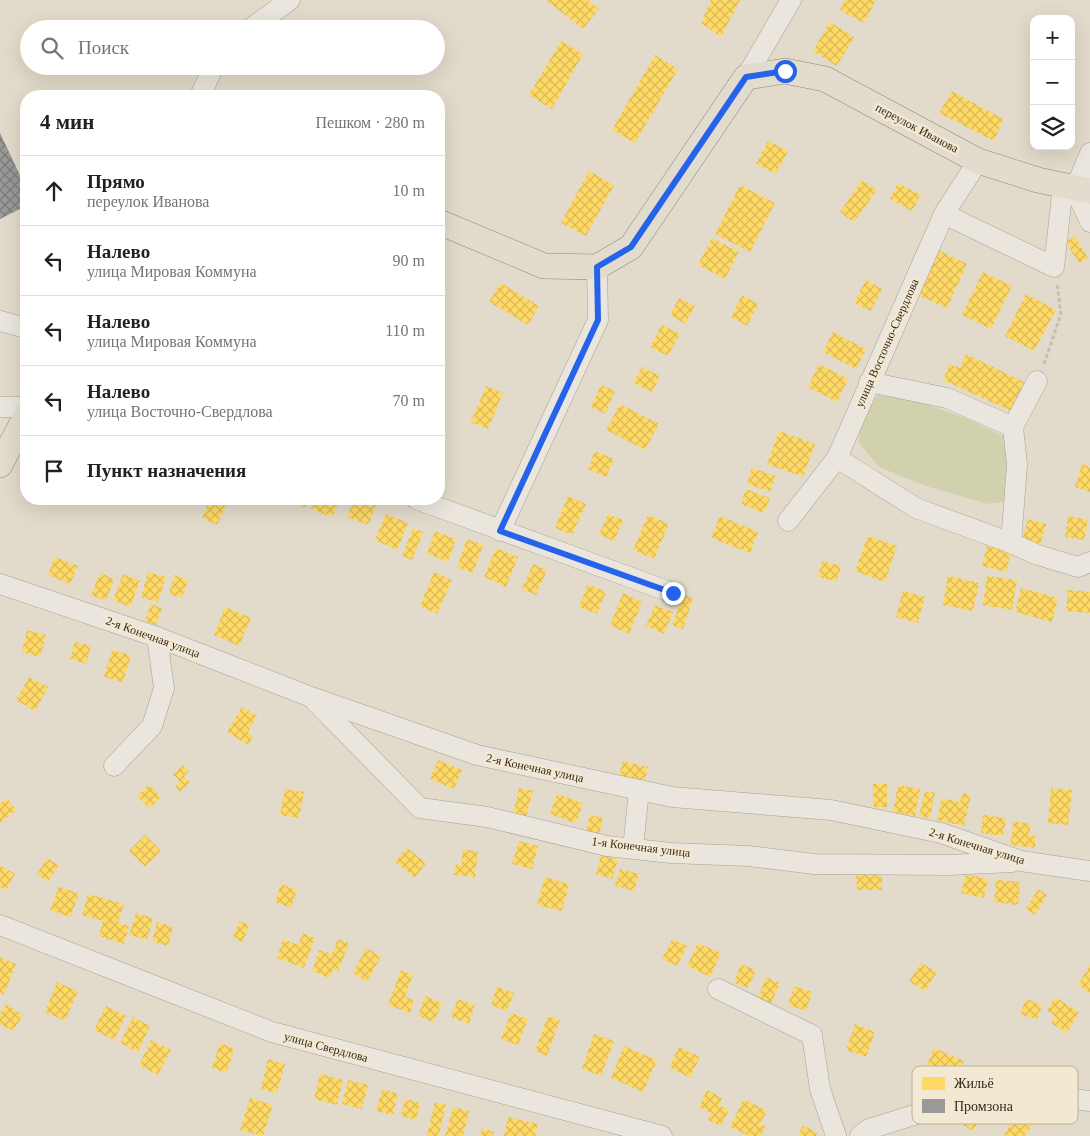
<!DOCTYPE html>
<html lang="ru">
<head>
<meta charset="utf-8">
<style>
	body { margin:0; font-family:"Times New Roman",serif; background:#f2f2f2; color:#202124 }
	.controls { position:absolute; right:15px; top:15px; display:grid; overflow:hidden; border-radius:10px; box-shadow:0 5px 20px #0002 }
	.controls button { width:45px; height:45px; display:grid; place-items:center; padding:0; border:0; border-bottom:1px solid #e0e0e0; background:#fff; color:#202124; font:25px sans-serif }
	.stop { position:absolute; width:15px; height:15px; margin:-11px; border:4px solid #2563eb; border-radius:50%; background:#fff }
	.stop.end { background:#2563eb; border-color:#fff; box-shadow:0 1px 5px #0008 }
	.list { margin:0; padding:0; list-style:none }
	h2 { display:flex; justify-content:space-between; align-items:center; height:65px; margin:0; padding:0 20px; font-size:21px }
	h2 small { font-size:16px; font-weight:400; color:#757577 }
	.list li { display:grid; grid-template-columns:32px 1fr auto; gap:15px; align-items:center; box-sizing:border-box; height:70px; padding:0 20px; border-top:1px solid #e0e0e0 }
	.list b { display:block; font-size:19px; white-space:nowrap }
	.list p { margin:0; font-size:16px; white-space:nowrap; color:#757577 }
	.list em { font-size:16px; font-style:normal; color:#757577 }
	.icon { flex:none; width:28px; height:28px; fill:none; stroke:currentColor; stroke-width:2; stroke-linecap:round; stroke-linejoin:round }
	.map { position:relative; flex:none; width:1090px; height:1136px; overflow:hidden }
	.search { position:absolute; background:#fff; box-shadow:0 5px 20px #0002; left:20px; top:20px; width:425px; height:55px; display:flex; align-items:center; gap:12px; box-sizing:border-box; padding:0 18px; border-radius:28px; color:#757577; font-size:19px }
	.panel { position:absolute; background:#fff; box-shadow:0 5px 20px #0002; left:20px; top:90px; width:425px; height:415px; border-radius:20px }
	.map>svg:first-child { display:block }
	.grass { fill:#d1d1ae }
	.homes { fill:url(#homes-cross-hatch) }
	.industry { fill:url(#industry-cross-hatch) }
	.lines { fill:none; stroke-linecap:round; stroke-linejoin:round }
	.minor-casing { stroke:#a7a095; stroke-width:21 }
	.major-casing { stroke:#8d867b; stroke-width:26 }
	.path { stroke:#c3bdb4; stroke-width:3; stroke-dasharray:4 2.5; stroke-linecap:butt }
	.minor { stroke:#eae6dd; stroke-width:20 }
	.major { stroke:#e2dcce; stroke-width:25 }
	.route { stroke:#2563eb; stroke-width:6 }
	.labels { text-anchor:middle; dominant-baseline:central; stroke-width:5; stroke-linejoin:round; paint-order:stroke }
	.street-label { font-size:12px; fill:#35291e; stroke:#f3e9d2 }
	.key { fill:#f3e9d2; stroke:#baaf9c; stroke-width:1 }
	.key-label { font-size:14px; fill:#35291e }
</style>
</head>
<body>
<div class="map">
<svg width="1090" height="1136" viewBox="0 0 1090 1136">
	<defs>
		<pattern id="homes-cross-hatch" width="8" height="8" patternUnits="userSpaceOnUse" patternTransform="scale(1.25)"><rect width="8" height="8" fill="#ffd966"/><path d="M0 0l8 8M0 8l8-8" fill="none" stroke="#dbba58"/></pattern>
		<pattern id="industry-cross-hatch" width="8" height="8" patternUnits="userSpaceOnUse" patternTransform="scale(1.25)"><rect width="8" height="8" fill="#999"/><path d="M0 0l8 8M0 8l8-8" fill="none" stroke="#7e7d7c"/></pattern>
	</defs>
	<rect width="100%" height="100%" fill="#e2dbcb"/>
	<polygon class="grass" points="878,395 912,399 970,420 1005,437 1014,476 1008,501 988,504 926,486 879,467 859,443 860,422"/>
	<g class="homes">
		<polygon points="546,0 588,0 599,9 583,29"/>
		<polygon points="711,0 740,0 721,37 701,23"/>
		<polygon points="845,0 876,0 864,23 840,10"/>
		<polygon points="830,22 854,37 837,66 813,51"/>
		<polygon points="561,41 583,54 552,109 529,95"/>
		<polygon points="655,55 678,69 635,143 612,130"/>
		<polygon points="952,91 1003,119 994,141 939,113"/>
		<polygon points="768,141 788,151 776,174 756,164"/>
		<polygon points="589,171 614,185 586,236 561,223"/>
		<polygon points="862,180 877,190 854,222 840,212"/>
		<polygon points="898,183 921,195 912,211 890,199"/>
		<polygon points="740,185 775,203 750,252 715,234"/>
		<polygon points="1075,236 1088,258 1079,263 1066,242"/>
		<polygon points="712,238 739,252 725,279 698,265"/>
		<polygon points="938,250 967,264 947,308 917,295"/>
		<polygon points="983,272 1012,286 991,329 962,315"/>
		<polygon points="866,280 882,289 871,311 854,303"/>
		<polygon points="501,283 539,306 528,325 489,302"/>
		<polygon points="1026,294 1056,310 1034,351 1005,336"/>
		<polygon points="742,295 758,304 747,326 731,317"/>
		<polygon points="679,298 695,306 685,324 670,315"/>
		<polygon points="662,325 680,334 668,356 650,347"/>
		<polygon points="833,332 866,349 856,369 823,352"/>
		<polygon points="966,354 1024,382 1011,411 943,380 950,364 960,368"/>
		<polygon points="819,364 848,379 837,402 808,387"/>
		<polygon points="642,367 660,376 652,392 633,383"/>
		<polygon points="601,385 615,391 605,414 591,407"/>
		<polygon points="486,386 503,393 488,429 471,422"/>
		<polygon points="620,404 659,424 645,450 606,430"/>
		<polygon points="779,431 815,444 803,477 767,464"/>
		<polygon points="595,451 614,459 606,477 588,469"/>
		<polygon points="1082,464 1090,467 1090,492 1075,487"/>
		<polygon points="752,468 776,476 770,492 747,484"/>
		<polygon points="746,489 770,498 764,513 741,504"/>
		<polygon points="568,496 586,504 572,535 555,528"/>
		<polygon points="210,499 226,506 217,525 202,518"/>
		<polygon points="295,499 309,499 305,508 293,504"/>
		<polygon points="315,499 340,499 332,517 311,509"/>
		<polygon points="354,499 370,499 378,502 368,525 347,517"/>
		<polygon points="386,514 408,523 397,550 375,540"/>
		<polygon points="608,514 623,520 614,541 599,535"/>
		<polygon points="648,515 669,524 654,559 633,550"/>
		<polygon points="720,516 758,532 750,553 711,538"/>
		<polygon points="1068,516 1088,520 1084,540 1065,537"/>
		<polygon points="1028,519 1046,524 1040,545 1022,540"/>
		<polygon points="413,528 423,532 412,560 402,556"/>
		<polygon points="435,531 456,539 448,562 427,554"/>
		<polygon points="868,536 897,546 885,582 855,571"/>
		<polygon points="467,539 483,545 473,573 457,567"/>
		<polygon points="987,546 1011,552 1006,572 982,566"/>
		<polygon points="496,548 518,557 506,587 484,577"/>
		<polygon points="55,557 78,566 70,584 48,575"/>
		<polygon points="822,561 841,566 837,581 818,577"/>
		<polygon points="533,564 547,570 536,595 522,589"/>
		<polygon points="148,572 166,577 158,602 141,597"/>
		<polygon points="434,572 452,580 437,614 420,606"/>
		<polygon points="100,573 114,579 106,601 91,595"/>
		<polygon points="123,574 140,581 130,607 113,600"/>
		<polygon points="175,575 188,580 182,598 169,594"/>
		<polygon points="948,576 979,583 973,611 943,605"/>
		<polygon points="987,576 1017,580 1012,610 983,605"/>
		<polygon points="588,584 606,592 597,614 579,607"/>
		<polygon points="1021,588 1058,598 1052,622 1015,612"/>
		<polygon points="1068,590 1090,592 1090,613 1066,611"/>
		<polygon points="903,591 925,597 918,623 896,617"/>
		<polygon points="623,593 642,602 629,634 610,625"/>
		<polygon points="683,595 693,598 683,629 672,625"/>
		<polygon points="151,604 162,608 156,625 145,621"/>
		<polygon points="655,605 673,612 664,634 646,626"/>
		<polygon points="225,607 251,618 239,646 214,635"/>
		<polygon points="27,630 46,635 40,657 22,652"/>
		<polygon points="75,642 91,646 86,664 70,659"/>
		<polygon points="112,650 131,655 123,682 104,677"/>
		<polygon points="29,677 48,687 35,711 16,700"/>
		<polygon points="242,707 257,716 248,732 253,736 248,745 227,732"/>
		<polygon points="438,760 462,770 454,789 430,779"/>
		<polygon points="623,761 648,767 644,783 619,776"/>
		<polygon points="183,765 189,771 184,776 190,782 180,792 175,786 180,782 173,774"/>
		<polygon points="873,784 887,784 887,807 874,807"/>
		<polygon points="149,785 161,797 150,809 137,796"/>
		<polygon points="898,785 920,789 915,816 893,812"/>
		<polygon points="519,788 533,791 526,817 513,814"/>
		<polygon points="1051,788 1072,790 1068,825 1048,823"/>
		<polygon points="285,789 304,792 299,818 280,815"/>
		<polygon points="925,791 935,793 930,818 919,816"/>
		<polygon points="963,793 971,795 964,826 937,820 942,798 960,802"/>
		<polygon points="557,794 583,803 576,823 550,814"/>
		<polygon points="7,798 16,810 0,823 0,804"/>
		<polygon points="590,815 603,818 599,836 586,832"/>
		<polygon points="983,815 1006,818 1003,836 981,833"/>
		<polygon points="1014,821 1031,824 1029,835 1036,836 1035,848 1010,845"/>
		<polygon points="145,835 161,851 145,867 129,851"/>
		<polygon points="519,841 538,846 532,869 512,864"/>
		<polygon points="407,848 426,863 415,878 395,862"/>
		<polygon points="463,850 478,851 475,877 454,875 456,864 461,865"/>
		<polygon points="601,855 618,859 612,879 596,874"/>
		<polygon points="47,858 59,865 48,882 37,874"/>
		<polygon points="0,865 15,874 6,890 0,887"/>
		<polygon points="620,869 639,874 634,891 615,886"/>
		<polygon points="882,873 882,890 857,890 856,874"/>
		<polygon points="966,874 988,879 984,898 961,893"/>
		<polygon points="545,877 569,884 562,911 537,905"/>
		<polygon points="996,880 1020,882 1018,905 994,902"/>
		<polygon points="281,884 297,890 291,908 275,902"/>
		<polygon points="59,886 79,894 70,917 50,910"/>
		<polygon points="1038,889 1047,895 1035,915 1026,909"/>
		<polygon points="88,894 124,904 118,923 129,926 124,944 99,936 103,921 82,915"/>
		<polygon points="136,913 153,918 147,940 129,935"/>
		<polygon points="239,921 249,925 243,942 233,938"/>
		<polygon points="157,922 173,927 168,946 152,941"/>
		<polygon points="303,933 315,938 304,968 277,958 283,939 298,945"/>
		<polygon points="338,939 349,943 338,972 333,970 330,978 312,971 319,950 332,954"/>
		<polygon points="672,939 687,946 677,966 662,959"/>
		<polygon points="698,943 721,953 710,977 687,966"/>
		<polygon points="366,948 381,956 367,982 353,973"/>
		<polygon points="0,957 16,964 4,995 0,993"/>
		<polygon points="921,963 937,972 925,991 909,981"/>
		<polygon points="741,964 756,970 748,988 734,983"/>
		<polygon points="1090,965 1090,993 1078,985"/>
		<polygon points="401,970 413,975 405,996 414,1000 410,1013 388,1005"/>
		<polygon points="766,977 780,983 771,1004 758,998"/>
		<polygon points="57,982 78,991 65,1021 45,1012"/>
		<polygon points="794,986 812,992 806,1011 788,1005"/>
		<polygon points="497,987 514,993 507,1011 491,1005"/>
		<polygon points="425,996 442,1003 434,1022 418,1016"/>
		<polygon points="1055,997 1079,1012 1067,1033 1051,1023 1055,1016 1047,1011"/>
		<polygon points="458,999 475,1005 469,1024 451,1017"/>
		<polygon points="1026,999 1042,1005 1037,1020 1020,1014"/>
		<polygon points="6,1004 23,1015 13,1031 0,1024 0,1014"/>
		<polygon points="106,1006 126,1016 114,1040 94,1030"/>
		<polygon points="511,1013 528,1019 518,1045 501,1039"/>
		<polygon points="548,1016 560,1020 547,1056 535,1051"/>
		<polygon points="133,1017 150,1026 138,1052 120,1043"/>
		<polygon points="855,1024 875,1032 866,1057 846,1050"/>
		<polygon points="594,1034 614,1041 601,1076 582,1069"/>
		<polygon points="151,1040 171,1050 158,1075 139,1065"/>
		<polygon points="220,1043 234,1048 227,1073 212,1068"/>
		<polygon points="624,1046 657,1060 643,1092 611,1078"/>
		<polygon points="679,1047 700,1057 690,1078 669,1067"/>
		<polygon points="934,1048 964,1061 955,1082 925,1070"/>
		<polygon points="268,1059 285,1064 277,1093 261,1089"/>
		<polygon points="320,1074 343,1080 337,1105 314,1099"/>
		<polygon points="348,1080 368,1085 362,1109 342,1104"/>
		<polygon points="382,1089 398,1094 393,1115 376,1111"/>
		<polygon points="707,1090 722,1098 719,1105 729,1110 721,1126 708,1120 711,1113 699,1107"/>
		<polygon points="250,1098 273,1105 263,1136 240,1130"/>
		<polygon points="405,1099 420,1103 416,1120 401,1116"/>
		<polygon points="744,1099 767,1111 760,1124 766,1126 761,1136 749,1136 730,1127"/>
		<polygon points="435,1102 446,1105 439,1136 427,1136"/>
		<polygon points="971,1105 984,1113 973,1131 960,1123"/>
		<polygon points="453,1107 469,1111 463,1136 445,1136"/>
		<polygon points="1018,1113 1033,1124 1024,1136 1007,1136 1004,1134"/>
		<polygon points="508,1117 538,1124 535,1136 504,1136"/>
		<polygon points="803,1125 817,1133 816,1136 798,1136"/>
		<polygon points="482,1128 494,1132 493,1136 480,1136"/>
	</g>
	<polygon class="industry" points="0,133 26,188 26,206 0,219"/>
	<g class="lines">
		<g class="minor-casing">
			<g id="minor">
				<polyline points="250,29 290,0"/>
				<polyline points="746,77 791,0"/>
				<polyline points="200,96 214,66"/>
				<polyline points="1090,153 1075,189 1090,222"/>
				<polyline points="944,214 1054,267 1063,186"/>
				<polyline points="0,321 26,328"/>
				<polyline points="0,407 26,407"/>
				<polyline points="1013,427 1037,381"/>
				<polyline points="837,458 916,508 1011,543 1017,465 1013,427 947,398 869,382"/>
				<polyline points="416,499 673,593"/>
				<polyline points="788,521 837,458 944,214 978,161"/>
				<polyline points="500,531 598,320 597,267"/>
				<polyline points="1011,543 1038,555 1078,567 1090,562"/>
				<polyline points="0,584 157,637 311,697 477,755 672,797 831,810 941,833 1021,861 1090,871"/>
				<polyline points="314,700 420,808 487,817 607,846 671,853 748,856 814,864 948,865 1012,862"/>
				<polyline points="114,766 152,726 164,688 157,637"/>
				<polyline points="633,848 639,790"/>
				<polyline points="0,925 272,1032 662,1136"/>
				<polyline points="718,989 812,1035 820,1089 836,1136"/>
				<polyline points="860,1136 869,1129 975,1096 1022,1093 1090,1101"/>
			</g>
		</g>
		<g class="major-casing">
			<g id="major">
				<polyline points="439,222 544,266 597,267 631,247 746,77 785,71 825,79 978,161 1038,180 1090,191"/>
				<polyline points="0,465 26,416"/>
			</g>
		</g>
		<polyline class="path" points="1044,364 1061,314 1057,283"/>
		<use href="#minor" class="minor"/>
		<use href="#major" class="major"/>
	</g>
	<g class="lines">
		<polyline class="route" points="673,593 500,531 598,320 597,267 631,247 746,77 785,71"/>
	</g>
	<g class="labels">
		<g class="street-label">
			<text transform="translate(917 128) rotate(28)">переулок Иванова</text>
			<text transform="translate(887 343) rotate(-66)">улица Восточно-Свердлова</text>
			<text transform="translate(153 637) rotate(20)">2-я Конечная улица</text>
			<text transform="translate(535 768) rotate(12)">2-я Конечная улица</text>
			<text transform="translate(977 846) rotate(17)">2-я Конечная улица</text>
			<text transform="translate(641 847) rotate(7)">1-я Конечная улица</text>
			<text transform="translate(326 1047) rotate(15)">улица Свердлова</text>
		</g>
	</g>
	<rect x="912" y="1066" width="166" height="58" rx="8" class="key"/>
	<rect x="922" y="1077" width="23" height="13" fill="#ffd966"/>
	<rect x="922" y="1099" width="23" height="14" fill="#999"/>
	<g class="key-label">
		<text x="954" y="1088">Жильё</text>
		<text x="954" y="1111">Промзона</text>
	</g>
</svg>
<div class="controls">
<button>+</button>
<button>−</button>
<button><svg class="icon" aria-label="layers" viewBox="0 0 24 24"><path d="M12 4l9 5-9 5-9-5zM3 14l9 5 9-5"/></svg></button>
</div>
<div class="stop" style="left:785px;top:71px"></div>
<div class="stop end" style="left:673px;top:593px"></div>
<div class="search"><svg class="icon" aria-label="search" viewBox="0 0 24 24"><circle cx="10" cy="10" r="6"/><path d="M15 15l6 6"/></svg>Поиск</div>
<section class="panel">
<h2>4 мин<small>Пешком · 280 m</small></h2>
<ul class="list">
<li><svg class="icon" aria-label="ahead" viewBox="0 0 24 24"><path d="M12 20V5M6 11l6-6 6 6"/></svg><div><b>Прямо</b><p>переулок Иванова</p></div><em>10 m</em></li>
<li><svg class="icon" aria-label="left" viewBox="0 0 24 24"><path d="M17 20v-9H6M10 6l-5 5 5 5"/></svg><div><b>Налево</b><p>улица Мировая Коммуна</p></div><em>90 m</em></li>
<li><svg class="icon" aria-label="left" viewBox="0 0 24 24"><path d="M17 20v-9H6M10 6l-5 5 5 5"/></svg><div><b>Налево</b><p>улица Мировая Коммуна</p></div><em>110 m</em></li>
<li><svg class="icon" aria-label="left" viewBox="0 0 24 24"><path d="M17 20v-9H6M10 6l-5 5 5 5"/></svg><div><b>Налево</b><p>улица Восточно-Свердлова</p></div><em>70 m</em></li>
<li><svg class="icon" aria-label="arrive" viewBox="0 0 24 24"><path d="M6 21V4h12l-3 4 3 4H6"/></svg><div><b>Пункт назначения</b></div></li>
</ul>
</section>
</div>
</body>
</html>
